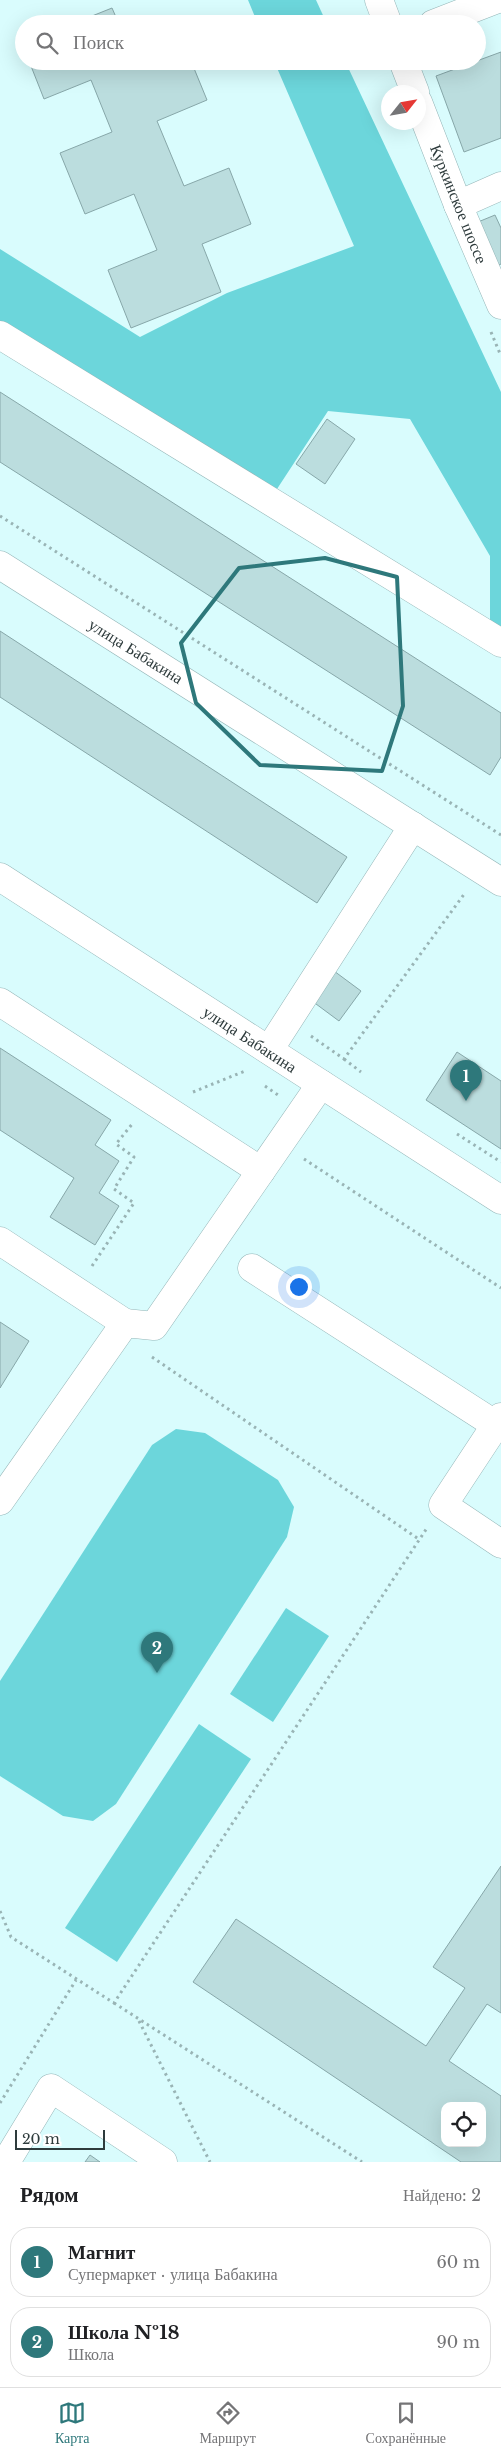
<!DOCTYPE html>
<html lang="ru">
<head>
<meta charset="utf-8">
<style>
	body { margin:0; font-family:"Libre Baskerville",serif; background:#f6f6f6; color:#202124 }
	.controls { position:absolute; right:15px; bottom:15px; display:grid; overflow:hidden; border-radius:10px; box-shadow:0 5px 20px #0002 }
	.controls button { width:45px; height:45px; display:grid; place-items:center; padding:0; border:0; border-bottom:1px solid #e0e0e0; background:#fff; color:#202124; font:25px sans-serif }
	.compass { position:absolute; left:381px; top:85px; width:45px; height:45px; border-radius:50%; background:#fff; box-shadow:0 5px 20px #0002; rotate:59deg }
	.scale { position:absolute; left:15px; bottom:12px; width:90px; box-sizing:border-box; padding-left:5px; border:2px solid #2e3b3c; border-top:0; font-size:14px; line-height:18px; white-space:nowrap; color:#2e3b3c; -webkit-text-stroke:4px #fff; paint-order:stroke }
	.you { position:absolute; left:298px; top:1286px; width:18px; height:18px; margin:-12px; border:4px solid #fff; border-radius:50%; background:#1a73e8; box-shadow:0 0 0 8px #1a73e833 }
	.badge { display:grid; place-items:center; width:32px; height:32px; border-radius:50%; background:#2e787b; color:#fff; font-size:16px; font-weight:700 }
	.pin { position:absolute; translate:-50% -41px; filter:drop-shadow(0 1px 2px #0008) }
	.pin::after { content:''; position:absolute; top:26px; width:18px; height:15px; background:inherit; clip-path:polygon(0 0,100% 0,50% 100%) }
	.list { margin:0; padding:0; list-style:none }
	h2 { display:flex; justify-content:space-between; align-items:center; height:65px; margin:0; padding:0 20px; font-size:21px }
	h2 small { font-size:16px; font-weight:400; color:#757577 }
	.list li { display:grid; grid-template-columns:32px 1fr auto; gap:15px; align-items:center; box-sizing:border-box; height:70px; margin:0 10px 10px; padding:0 10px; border:1px solid #e0e0e0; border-radius:20px }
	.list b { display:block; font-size:19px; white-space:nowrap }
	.list p { margin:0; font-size:16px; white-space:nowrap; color:#757577 }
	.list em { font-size:16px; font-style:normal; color:#757577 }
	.icon { flex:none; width:28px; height:28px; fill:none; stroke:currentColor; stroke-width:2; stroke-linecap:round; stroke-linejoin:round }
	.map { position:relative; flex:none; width:501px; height:2162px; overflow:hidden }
	.search { position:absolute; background:#fff; box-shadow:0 5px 20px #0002; left:15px; right:15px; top:15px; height:55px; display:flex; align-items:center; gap:12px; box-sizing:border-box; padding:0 18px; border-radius:28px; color:#757577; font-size:19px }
	.sheet { height:225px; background:#fff }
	nav { display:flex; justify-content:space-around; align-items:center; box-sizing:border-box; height:70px; border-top:1px solid #e0e0e0; background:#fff; font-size:14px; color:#757577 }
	nav a { display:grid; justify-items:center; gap:2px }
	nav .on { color:#2e787b }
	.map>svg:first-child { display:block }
	.green { fill:#6cd6db }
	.building { fill:#bbddde; stroke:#87a7a9; fill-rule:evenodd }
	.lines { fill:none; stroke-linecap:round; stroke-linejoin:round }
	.minor-casing { stroke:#95b6b8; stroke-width:29 }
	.path { stroke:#99b4b5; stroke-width:3; stroke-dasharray:2.5 4; stroke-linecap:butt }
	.minor { stroke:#fff; stroke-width:28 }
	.marked { fill:none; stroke:#2e787b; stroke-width:4; stroke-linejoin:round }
	.labels { text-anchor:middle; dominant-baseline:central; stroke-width:5; stroke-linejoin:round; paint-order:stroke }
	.street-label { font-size:16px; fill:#2e3b3c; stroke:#fff }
</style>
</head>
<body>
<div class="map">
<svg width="501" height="2162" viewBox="0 0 501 2162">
	<rect width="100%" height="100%" fill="#d9fcfd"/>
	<g class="green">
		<polygon points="248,0 316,0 327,24 258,24"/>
		<polygon points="274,61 345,61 501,392 501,627 490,628 490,556 410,419 328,411 277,489 0,329 0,249 140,337 227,293 354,246"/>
		<polygon points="176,1429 205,1433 278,1480 294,1507 287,1537 116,1804 93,1821 63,1816 0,1776 0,1681 152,1445"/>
		<polygon points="286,1608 329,1636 273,1722 230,1694"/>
		<polygon points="199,1724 251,1759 117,1962 65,1928"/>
	</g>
	<g class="building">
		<polygon points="112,8 119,24 72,24"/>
		<polygon points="501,52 501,138 464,152 436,76"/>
		<polygon points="29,61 191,61 207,100 157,121 184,186 229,168 251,224 202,244 221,292 131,328 108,270 157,250 134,194 85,214 60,153 112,132 91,80 44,99"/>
		<polygon points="495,215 501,228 501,264 497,266 478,222"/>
		<polygon points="0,392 501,713 501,757 490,775 0,462"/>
		<polygon points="327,419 355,439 325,484 296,464"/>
		<polygon points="0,631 347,857 317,903 0,697"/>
		<polygon points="334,971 361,991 339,1021 312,1001"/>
		<polygon points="0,1048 111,1120 95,1145 119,1161 99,1193 119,1206 95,1245 50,1217 74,1178 0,1130"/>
		<polygon points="457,1052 501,1081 501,1149 426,1100"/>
		<polygon points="0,1322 29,1341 0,1388"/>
		<path d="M501,1866V2013L487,2004L449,2061L501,2096V2162H461L193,1982L236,1919L426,2046L465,1988L433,1967ZM445,2106H482V2143H445Z"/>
		<polygon points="90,2155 100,2162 85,2162"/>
	</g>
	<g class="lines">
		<g class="minor-casing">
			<g id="minor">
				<polyline points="379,0 388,24"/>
				<polyline points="433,24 495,0"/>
				<polyline points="403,61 415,92"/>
				<polyline points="418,102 458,205 501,305"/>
				<polyline points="458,205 501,186"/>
				<polyline points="0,335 501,643"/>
				<polyline points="0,565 501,882"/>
				<polyline points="0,877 501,1200"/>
				<polyline points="0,1002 261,1171"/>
				<polyline points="269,1050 413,826"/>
				<polyline points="0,1241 125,1323"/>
				<polyline points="252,1268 496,1425"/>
				<polyline points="501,1417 443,1505 501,1544"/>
				<polyline points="0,1501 125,1323 154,1326 321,1084"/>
				<polyline points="6,2162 51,2088 163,2162"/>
			</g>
		</g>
		<g class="path">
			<polyline points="491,332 501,356"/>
			<polyline points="0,516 501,835"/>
			<polyline points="311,1036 344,1059 465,893"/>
			<polyline points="344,1059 361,1072"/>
			<polyline points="265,1086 278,1095"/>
			<polyline points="193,1092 245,1071"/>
			<polyline points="457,1134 501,1162"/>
			<polyline points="304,1159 501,1288"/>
			<polyline points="92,1266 134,1203 114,1189 134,1157 116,1144 133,1123"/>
			<polyline points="152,1357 420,1540"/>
			<polyline points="0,1911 11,1937 114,2003 427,1528"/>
			<polyline points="114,2003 362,2162"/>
			<polyline points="139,2021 210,2162"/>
			<polyline points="0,2103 76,1980"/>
		</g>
		<use href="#minor" class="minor"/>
	</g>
	<path class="marked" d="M325,558L397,577L403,706L382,771L260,765L196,703L181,643L239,568Z"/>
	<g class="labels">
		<g class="street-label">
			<text transform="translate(459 204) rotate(68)">Куркинское шоссе</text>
			<text transform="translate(136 651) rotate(32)">улица Бабакина</text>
			<text transform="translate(250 1039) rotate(33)">улица Бабакина</text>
		</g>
	</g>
</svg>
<div class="controls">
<button><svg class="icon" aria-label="locate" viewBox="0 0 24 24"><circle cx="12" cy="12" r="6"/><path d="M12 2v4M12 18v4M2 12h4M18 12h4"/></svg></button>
</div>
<svg class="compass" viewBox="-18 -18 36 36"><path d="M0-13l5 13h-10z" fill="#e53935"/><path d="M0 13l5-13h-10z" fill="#757577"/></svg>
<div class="scale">20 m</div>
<div class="you"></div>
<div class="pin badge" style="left:466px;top:1101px">1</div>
<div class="pin badge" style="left:157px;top:1673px">2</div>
<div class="search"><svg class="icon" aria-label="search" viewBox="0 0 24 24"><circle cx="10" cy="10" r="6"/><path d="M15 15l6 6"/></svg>Поиск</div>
</div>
<section class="sheet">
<h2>Рядом<small>Найдено: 2</small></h2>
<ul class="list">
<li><span class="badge">1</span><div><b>Магнит</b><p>Супермаркет · улица Бабакина</p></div><em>60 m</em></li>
<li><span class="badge">2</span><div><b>Школа №18</b><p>Школа</p></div><em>90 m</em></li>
</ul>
</section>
<nav>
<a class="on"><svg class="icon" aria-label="map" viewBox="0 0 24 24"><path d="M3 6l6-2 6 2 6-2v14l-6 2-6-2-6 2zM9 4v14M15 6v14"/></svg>Карта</a>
<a><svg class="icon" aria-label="directions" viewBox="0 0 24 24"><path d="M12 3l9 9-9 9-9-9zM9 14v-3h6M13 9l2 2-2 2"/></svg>Маршрут</a>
<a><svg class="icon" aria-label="saved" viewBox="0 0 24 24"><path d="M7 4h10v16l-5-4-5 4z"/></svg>Сохранённые</a>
</nav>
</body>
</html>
